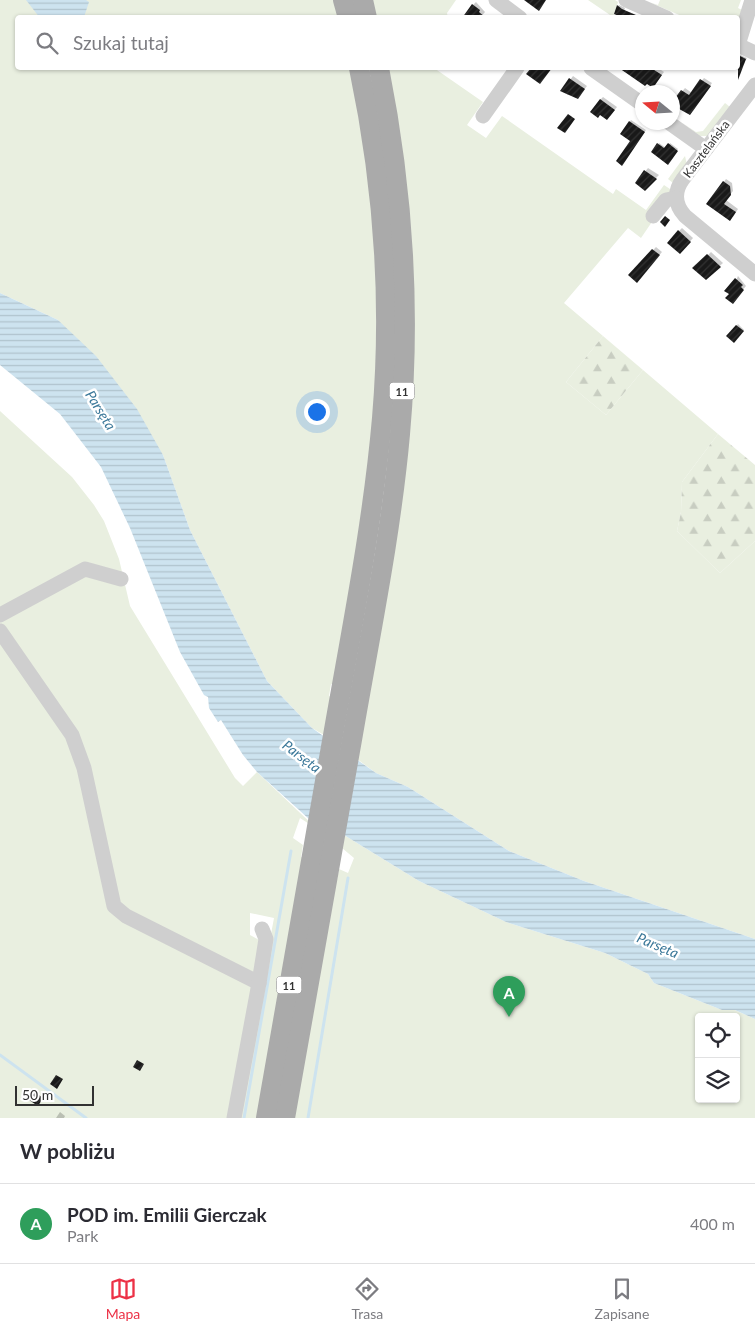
<!DOCTYPE html>
<html lang="pl">
<head>
<meta charset="utf-8">
<style>
	body { margin:0; font-family:Lato,sans-serif; background:#f2f2f3; color:#2b2b33 }
	.controls { position:absolute; right:15px; bottom:15px; display:grid; overflow:hidden; border-radius:5px; box-shadow:0 1px 4px #0004 }
	.controls button { width:45px; height:45px; display:grid; place-items:center; padding:0; border:0; border-bottom:1px solid #e1e1e2; background:#fff; color:#2b2b33; font:25px sans-serif }
	.compass { position:absolute; left:635px; top:85px; width:45px; height:45px; border-radius:50%; background:#fff; box-shadow:0 1px 4px #0004; rotate:288deg }
	.scale { position:absolute; left:15px; bottom:12px; width:79px; box-sizing:border-box; padding-left:5px; border:2px solid #323232; border-top:0; font-size:14px; line-height:18px; white-space:nowrap; color:#323232; -webkit-text-stroke:4px #fff; paint-order:stroke }
	.you { position:absolute; left:316px; top:411px; width:18px; height:18px; margin:-12px; border:4px solid #fff; border-radius:50%; background:#1a73e8; box-shadow:0 0 0 8px #1a73e833 }
	.badge { display:grid; place-items:center; width:32px; height:32px; border-radius:50%; background:#ec3146; color:#fff; font-size:16px; font-weight:700 }
	.pin { position:absolute; translate:-50% -41px; filter:drop-shadow(0 1px 2px #0008) }
	.pin::after { content:''; position:absolute; top:26px; width:18px; height:15px; background:inherit; clip-path:polygon(0 0,100% 0,50% 100%) }
	.list { margin:0; padding:0; list-style:none }
	h2 { display:flex; justify-content:space-between; align-items:center; height:65px; margin:0; padding:0 20px; font-size:21px }
	h2 small { font-size:16px; font-weight:400; color:#7c7c81 }
	.list li { display:grid; grid-template-columns:32px 1fr auto; gap:15px; align-items:center; box-sizing:border-box; height:80px; padding:0 20px; border-top:1px solid #e1e1e2 }
	.list b { display:block; font-size:19px; white-space:nowrap }
	.list p { margin:0; font-size:16px; white-space:nowrap; color:#7c7c81 }
	.list em { font-size:16px; font-style:normal; color:#7c7c81 }
	.icon { flex:none; width:28px; height:28px; fill:none; stroke:currentColor; stroke-width:2; stroke-linecap:round; stroke-linejoin:round }
	.map { position:relative; flex:none; width:755px; height:1118px; overflow:hidden }
	.search { position:absolute; background:#fff; box-shadow:0 1px 4px #0004; left:15px; right:15px; top:15px; height:55px; display:flex; align-items:center; gap:12px; box-sizing:border-box; padding:0 18px; border-radius:5px; color:#7c7c81; font-size:19px }
	.sheet { height:145px; background:#fff }
	nav { display:flex; justify-content:space-around; align-items:center; box-sizing:border-box; height:70px; border-top:1px solid #e1e1e2; background:#fff; font-size:14px; color:#7c7c81 }
	nav a { display:grid; justify-items:center; gap:2px }
	nav .on { color:#ec3146 }
	.map>svg:first-child { display:block }
	.green { fill:#e9efe0; fill-rule:evenodd }
	.forest { fill:url(#forest-firs) }
	.water { fill:url(#water-rules) }
	.shadow { fill:#0003 }
	.lines { fill:none; stroke-linecap:round; stroke-linejoin:round }
	.stream { stroke:#cde3ef; stroke-width:3 }
	.building { fill:url(#building-hatch) }
	.minor { stroke:#cfcfcf; stroke-width:15 }
	.major { stroke:#aaa; stroke-width:20 }
	.labels { text-anchor:middle; dominant-baseline:central; stroke-width:5; stroke-linejoin:round; paint-order:stroke }
	.shield { fill:#fff; stroke:#707070; stroke-width:1 }
	.shield-label { font-size:11px; font-weight:bold; fill:#323232 }
	.street-label { font-size:12px; fill:#323232; stroke:#fff }
	.water-label { font-size:14px; font-style:italic; fill:#3b7899; stroke:#fff }
</style>
</head>
<body>
<div class="map">
<svg width="755" height="1118" viewBox="0 0 755 1118">
	<defs>
		<pattern id="forest-firs" width="22" height="20" patternUnits="userSpaceOnUse" patternTransform="scale(1.25)"><rect width="22" height="20" fill="#e9efe0"/><path d="M5 1l3.5 6h-7zM16 11l3.5 6h-7z" fill="#c8cdc1"/></pattern>
		<pattern id="water-rules" width="6" height="5" patternUnits="userSpaceOnUse" patternTransform="scale(1.25)"><rect width="6" height="5" fill="#cde3ef"/><path d="M0 2.5h6" fill="none" stroke="#b0c3cd"/></pattern>
		<pattern id="building-hatch" width="6" height="6" patternUnits="userSpaceOnUse" patternTransform="scale(1.25)"><rect width="6" height="6" fill="#191919"/><path d="M-1 1l2-2M0 6l6-6M5 7l2-2" fill="none" stroke="#323232"/></pattern>
	</defs>
	<rect width="100%" height="100%" fill="#fff"/>
	<g class="green">
		<polygon points="0,0 337,0 342,17 18,18 18,68 353,68 376,231 377,403 337,685 331,684 329,696 331,697 324,735 312,728 267,681 190,530 163,455 58,320 0,293"/>
		<polygon points="369,0 456,0 447,13 448,18 373,17"/>
		<polygon points="588,0 615,0 618,2 613,17"/>
		<polygon points="660,0 741,0 738,8 744,11 738,25 738,18 713,15 712,17 684,17 649,2 658,5"/>
		<polygon points="385,68 434,68 483,102 467,125 486,138 502,116 613,194 616,189 646,210 664,185 673,191 641,238 628,228 564,303 603,336 566,382 606,415 643,370 718,434 682,482 681,512 677,531 720,573 755,541 755,939 584,881 509,851 408,787 376,773 357,759 389,563"/>
		<polygon points="725,103 730,107 707,136 700,136 681,122 696,132 703,131"/>
		<polygon points="685,156 687,165 673,183 668,179"/>
		<polygon points="0,411 72,477 94,505 104,521 119,559 130,606 235,778 243,786 257,772 317,829 300,818 293,838 303,845 301,857 306,858 260,1118 237,1118 274,918 250,913 250,935 261,941 229,1118 0,1118"/>
		<path d="M344,835L419,881L506,922L605,953L648,974L654,983L722,1010H735L755,1019V1118H291L332,880H337L339,869L348,873L354,858L342,848ZM699,1017H736V1099H699Z"/>
	</g>
	<g class="forest">
		<polygon points="603,336 643,370 606,415 566,382"/>
		<polygon points="718,434 755,465 755,541 720,573 677,531 681,512 682,482"/>
	</g>
	<g class="water">
		<polygon points="26,0 86,0 89,2 84,17 40,18"/>
		<polygon points="0,293 58,320 96,356 137,409 163,455 190,530 267,681 312,728 376,773 408,787 509,851 584,881 755,939 755,1019 735,1010 722,1010 654,983 648,974 605,953 506,922 419,881 344,835 309,819 257,772 243,755 221,720 218,722 209,708 208,697 204,695 180,652 130,528 101,467 60,414 0,365"/>
	</g>
	<g class="shadow">
		<polygon points="476,2 485,12 480,18 473,5"/>
		<polygon points="619,5 625,8 623,15 618,6"/>
		<polygon points="738,54 747,58 743,65 738,63"/>
		<polygon points="621,68 658,68 664,72 653,87 647,82 645,84"/>
		<polygon points="573,76 587,86 580,95 570,93 568,95 562,91"/>
		<polygon points="704,78 712,83 693,111 672,104 685,88 692,93"/>
		<polygon points="603,97 617,107 610,116 600,100"/>
		<polygon points="631,120 646,130 623,163 632,141 622,134"/>
		<polygon points="659,143 666,148 670,143 678,149 667,164 652,151"/>
		<polygon points="648,168 659,175 645,189 636,183"/>
		<polygon points="726,179 732,183 733,191 726,200 738,209 733,217 708,204"/>
		<polygon points="682,228 693,238 683,250 679,231"/>
		<polygon points="656,247 662,252 640,278 630,275"/>
		<polygon points="711,252 723,263 706,278 704,259"/>
		<polygon points="738,276 746,286 735,299 730,294"/>
		<polygon points="738,324 744,330 734,341 728,336"/>
		<polygon points="60,1112 65,1116 64,1118 56,1118"/>
	</g>
	<g class="lines">
		<g class="stream">
			<polyline points="0,1055 86,1118"/>
			<polyline points="244,1118 291,851"/>
			<polyline points="308,1118 348,878"/>
		</g>
	</g>
	<g class="building">
		<polygon points="524,0 546,0 539,11"/>
		<polygon points="472,4 480,10 479,12 486,18 462,18"/>
		<polygon points="617,5 622,9 643,18 623,18 614,14"/>
		<polygon points="738,55 746,59 738,80"/>
		<polygon points="531,68 552,68 540,84 526,74"/>
		<polygon points="619,68 651,68 662,75 653,88 647,84 645,86"/>
		<polygon points="569,78 585,89 578,99 560,91"/>
		<polygon points="700,79 711,86 690,115 672,105 672,102 681,90 689,95"/>
		<polygon points="600,99 615,110 607,120 600,115 598,118 590,112"/>
		<polygon points="568,114 575,119 565,133 557,128"/>
		<polygon points="629,121 645,132 622,166 616,161 630,141 620,134"/>
		<polygon points="657,143 664,148 668,143 678,151 668,165 651,152"/>
		<polygon points="644,170 657,179 645,191 635,183"/>
		<polygon points="723,181 730,186 731,195 724,204 736,212 730,221 706,204"/>
		<polygon points="665,216 670,220 665,227 660,222"/>
		<polygon points="678,230 691,242 680,254 667,243"/>
		<polygon points="652,249 660,255 637,283 628,275"/>
		<polygon points="707,254 721,267 706,280 692,268"/>
		<polygon points="735,278 743,285 741,287 744,290 733,304 725,298 729,294 724,291"/>
		<polygon points="736,325 744,331 734,343 726,336"/>
		<polygon points="137,1060 144,1064 140,1071 133,1067"/>
		<polygon points="56,1075 63,1079 57,1089 50,1084"/>
		<polygon points="35,1092 43,1098 38,1106 29,1100"/>
	</g>
	<g class="lines">
		<g class="minor">
			<polyline points="496,0 520,18"/>
			<polyline points="626,0 667,18"/>
			<polyline points="738,45 752,0"/>
			<polyline points="738,45 755,53"/>
			<polyline points="591,68 642,104"/>
			<path d="M755,85L683,179C674,191 674,204 685,216L755,274"/>
			<polyline points="483,116 517,68"/>
			<polyline points="668,122 706,149"/>
			<polyline points="653,216 666,200 676,198"/>
			<polyline points="0,615 85,569 121,579"/>
			<polyline points="0,631 72,735 84,768 114,906 126,916 259,983 266,939 262,929"/>
			<polyline points="234,1118 259,983"/>
		</g>
		<g class="major">
			<polyline points="343,0 348,18"/>
			<polyline points="363,0 367,18"/>
			<path d="M266,1118C289,987 312,855 335,724C353,622 373,521 382,418C392,301 383,182 359,68"/>
			<path d="M285,1118C308,990 330,862 353,734C370,635 391,535 400,434C411,312 403,188 379,68"/>
		</g>
	</g>
	<g class="labels">
		<g class="shield">
			<rect x="389.5" y="382.5" width="25" height="17" rx="4"/>
			<rect x="276.5" y="976.5" width="25" height="17" rx="4"/>
		</g>
		<g class="shield-label">
			<text x="402" y="391">11</text>
			<text x="289" y="985">11</text>
		</g>
		<g class="street-label">
			<text transform="translate(706 149) rotate(-53)">Kasztelańska</text>
		</g>
		<g class="water-label">
			<text transform="translate(101 410) rotate(58)">Parsęta</text>
			<text transform="translate(302 756) rotate(37)">Parsęta</text>
			<text transform="translate(658 945) rotate(23)">Parsęta</text>
		</g>
	</g>
</svg>
<div class="controls">
<button><svg class="icon" aria-label="locate" viewBox="0 0 24 24"><circle cx="12" cy="12" r="6"/><path d="M12 2v4M12 18v4M2 12h4M18 12h4"/></svg></button>
<button><svg class="icon" aria-label="layers" viewBox="0 0 24 24"><path d="M12 4l9 5-9 5-9-5zM3 14l9 5 9-5"/></svg></button>
</div>
<svg class="compass" viewBox="-18 -18 36 36"><path d="M0-13l5 13h-10z" fill="#e53935"/><path d="M0 13l5-13h-10z" fill="#7c7c81"/></svg>
<div class="scale">50 m</div>
<div class="you"></div>
<div class="pin badge" style="left:509px;top:1017px;background:#2e9e5b">A</div>
<div class="search"><svg class="icon" aria-label="search" viewBox="0 0 24 24"><circle cx="10" cy="10" r="6"/><path d="M15 15l6 6"/></svg>Szukaj tutaj</div>
</div>
<section class="sheet">
<h2>W pobliżu<small></small></h2>
<ul class="list">
<li><span class="badge" style="background:#2e9e5b">A</span><div><b>POD im. Emilii Gierczak</b><p>Park</p></div><em>400 m</em></li>
</ul>
</section>
<nav>
<a class="on"><svg class="icon" aria-label="map" viewBox="0 0 24 24"><path d="M3 6l6-2 6 2 6-2v14l-6 2-6-2-6 2zM9 4v14M15 6v14"/></svg>Mapa</a>
<a><svg class="icon" aria-label="directions" viewBox="0 0 24 24"><path d="M12 3l9 9-9 9-9-9zM9 14v-3h6M13 9l2 2-2 2"/></svg>Trasa</a>
<a><svg class="icon" aria-label="saved" viewBox="0 0 24 24"><path d="M7 4h10v16l-5-4-5 4z"/></svg>Zapisane</a>
</nav>
</body>
</html>
